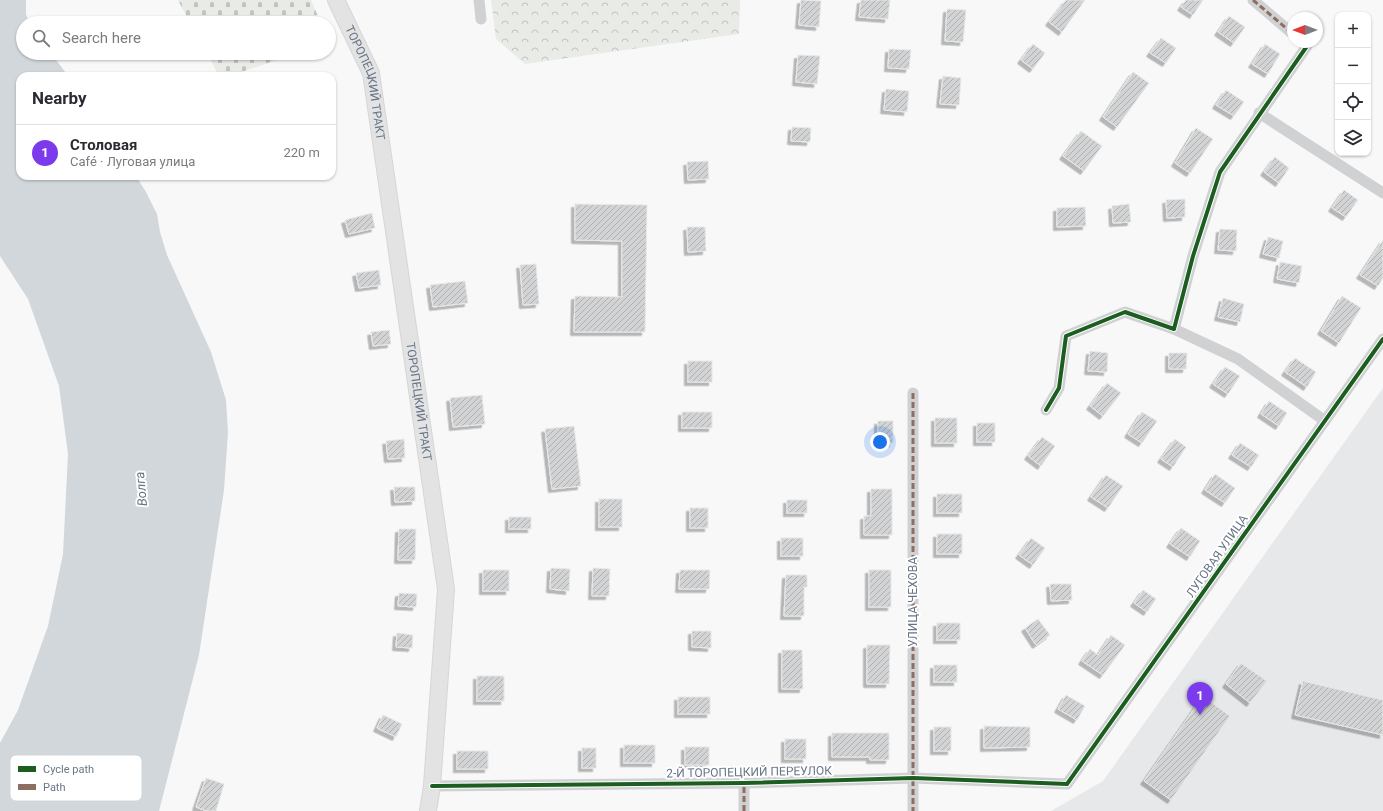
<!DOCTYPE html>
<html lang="en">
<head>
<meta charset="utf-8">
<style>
	body { margin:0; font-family:Roboto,sans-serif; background:#f7f7f7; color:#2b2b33 }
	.controls { position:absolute; right:12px; top:12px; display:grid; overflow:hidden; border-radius:8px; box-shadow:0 1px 3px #0004 }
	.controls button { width:36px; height:36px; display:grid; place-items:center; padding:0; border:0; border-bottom:1px solid #e1e1e2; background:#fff; color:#2b2b33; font:20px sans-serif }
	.compass { position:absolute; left:1287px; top:12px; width:36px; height:36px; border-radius:50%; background:#fff; box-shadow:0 1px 3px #0004; rotate:270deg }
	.you { position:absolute; left:880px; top:442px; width:14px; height:14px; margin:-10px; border:3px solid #fff; border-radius:50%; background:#1a73e8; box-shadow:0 0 0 6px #1a73e833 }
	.badge { display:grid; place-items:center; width:26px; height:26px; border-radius:50%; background:#7c3aed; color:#fff; font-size:13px; font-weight:700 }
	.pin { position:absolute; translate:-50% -33px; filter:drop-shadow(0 1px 2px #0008) }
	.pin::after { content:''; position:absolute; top:21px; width:14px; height:12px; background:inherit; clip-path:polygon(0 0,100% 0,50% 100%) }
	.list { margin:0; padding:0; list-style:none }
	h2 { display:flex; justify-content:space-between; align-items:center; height:52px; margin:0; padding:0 16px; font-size:17px }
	h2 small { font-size:13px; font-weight:400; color:#7c7c81 }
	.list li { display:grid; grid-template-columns:26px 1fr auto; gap:12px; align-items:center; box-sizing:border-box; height:56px; padding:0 16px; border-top:1px solid #e1e1e2 }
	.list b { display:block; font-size:15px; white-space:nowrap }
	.list p { margin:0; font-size:13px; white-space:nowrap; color:#7c7c81 }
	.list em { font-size:13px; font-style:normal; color:#7c7c81 }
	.icon { flex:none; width:22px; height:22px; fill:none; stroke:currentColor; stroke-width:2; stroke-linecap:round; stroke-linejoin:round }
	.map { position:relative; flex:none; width:1383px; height:811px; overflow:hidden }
	.search { position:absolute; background:#fff; box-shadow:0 1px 3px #0004; left:16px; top:16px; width:320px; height:44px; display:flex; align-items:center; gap:10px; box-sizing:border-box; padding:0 14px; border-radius:22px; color:#7c7c81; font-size:15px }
	.panel { position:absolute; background:#fff; box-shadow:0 1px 3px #0004; left:16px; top:72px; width:320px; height:108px; border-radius:12px }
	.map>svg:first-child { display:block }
	.built { fill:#e7e8e9 }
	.forest { fill:url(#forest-crowns) }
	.cemetery { fill:url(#cemetery-stones) }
	.water { fill:#d1d7db }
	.building { fill:url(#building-hatch); stroke:#e8e8e8; filter:url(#shadow) }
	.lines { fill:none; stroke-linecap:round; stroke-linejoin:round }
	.secondary-casing { stroke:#d5d6d7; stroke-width:18 }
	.minor { stroke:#d0d1d3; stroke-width:11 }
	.secondary { stroke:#e3e3e4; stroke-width:16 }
	.quiet { stroke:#8d6e63; stroke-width:3; stroke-dasharray:6 3; stroke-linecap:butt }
	.cycleway-casing { stroke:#fff; stroke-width:6 }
	.cycleway { stroke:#1b5e20; stroke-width:4 }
	.labels { text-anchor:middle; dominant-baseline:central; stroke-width:4; stroke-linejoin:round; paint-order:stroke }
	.street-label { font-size:12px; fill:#687688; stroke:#fff }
	.water-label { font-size:13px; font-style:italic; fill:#647783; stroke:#fff }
	.key { fill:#fff; stroke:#d2d6db; stroke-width:1 }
	.key-label { font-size:11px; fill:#687688 }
</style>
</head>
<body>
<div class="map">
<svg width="1383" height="811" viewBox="0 0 1383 811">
	<defs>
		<pattern id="forest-crowns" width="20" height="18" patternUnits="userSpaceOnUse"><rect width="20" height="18" fill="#e8ebe6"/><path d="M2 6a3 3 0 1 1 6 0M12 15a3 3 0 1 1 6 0" fill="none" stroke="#c0c3c0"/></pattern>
		<pattern id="cemetery-stones" width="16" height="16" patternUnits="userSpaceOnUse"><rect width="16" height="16" fill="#e8ebe6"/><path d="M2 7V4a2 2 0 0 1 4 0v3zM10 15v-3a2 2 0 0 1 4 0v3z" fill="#c0c3c0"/></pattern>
		<pattern id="building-hatch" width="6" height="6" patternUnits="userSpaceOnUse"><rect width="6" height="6" fill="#d2d3d4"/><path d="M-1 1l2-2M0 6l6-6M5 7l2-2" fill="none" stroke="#aeb0b2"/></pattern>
		<filter id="shadow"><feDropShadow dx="-3.5" dy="3.5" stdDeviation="0" flood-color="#0004"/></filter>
	</defs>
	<rect width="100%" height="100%" fill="#f8f8f8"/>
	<polygon class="built" points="1383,388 1383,811 1051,811 1103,781"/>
	<polygon class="forest" points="491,0 740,0 739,34 525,64 496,39"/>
	<g class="cemetery">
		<polygon points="178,0 311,0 321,23 190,23"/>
		<polygon points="207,53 297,53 230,76 219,76"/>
	</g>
	<polygon class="water" points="0,0 26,0 26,14 29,23 23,23 23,53 51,53 68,76 20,76 20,176 136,176 146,192 157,214 160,232 167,255 211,352 226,400 228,432 224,490 199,655 159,811 0,811 0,743 18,710 48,626 63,554 68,454 59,386 28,299 0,256"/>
	<g class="building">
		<polygon points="801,0 821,1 819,27 799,25"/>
		<polygon points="861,0 890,0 888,19 859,17"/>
		<polygon points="1066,0 1085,0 1062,32 1049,22"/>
		<polygon points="1186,0 1203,0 1193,15 1181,7"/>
		<polygon points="947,9 966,10 963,42 945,41"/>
		<polygon points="1229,16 1245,27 1234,43 1218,32"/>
		<polygon points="1161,38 1176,48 1166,63 1150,53"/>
		<polygon points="1033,44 1045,53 1033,69 1021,60"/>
		<polygon points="1265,44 1280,54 1268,74 1252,64"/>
		<polygon points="889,49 911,50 909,69 888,68"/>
		<polygon points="798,55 820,56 817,84 796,82"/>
		<polygon points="1133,72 1149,83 1117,127 1103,117"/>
		<polygon points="943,76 961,78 959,105 940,104"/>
		<polygon points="886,89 909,91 907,112 884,110"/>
		<polygon points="1226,90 1244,102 1234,116 1216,105"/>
		<polygon points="792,127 811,128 810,142 791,141"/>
		<polygon points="1196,128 1213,139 1190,173 1175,163"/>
		<polygon points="1081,131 1102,146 1084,171 1063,156"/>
		<polygon points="1275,157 1289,168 1279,183 1264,172"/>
		<polygon points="708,161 709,179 688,180 687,162"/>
		<polygon points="1344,190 1358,200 1346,217 1332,208"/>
		<polygon points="1185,199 1185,217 1167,218 1166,200"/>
		<polygon points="575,204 647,205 645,332 574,332 575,296 622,297 622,241 575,240"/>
		<polygon points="1129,204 1131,222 1113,223 1112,206"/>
		<polygon points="1085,207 1086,226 1057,227 1057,208"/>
		<polygon points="372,213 375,228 349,234 345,220"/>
		<polygon points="687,227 705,227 706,251 688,252"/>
		<polygon points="1220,229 1237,230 1236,251 1218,250"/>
		<polygon points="1268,237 1283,241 1279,258 1263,254"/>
		<polygon points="1383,240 1383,278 1378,286 1360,275"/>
		<polygon points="1280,262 1302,266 1299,283 1277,279"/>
		<polygon points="536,264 539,304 523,305 520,265"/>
		<polygon points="379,270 381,285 359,288 356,273"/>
		<polygon points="465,281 468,303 433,307 430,285"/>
		<polygon points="1342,296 1361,308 1339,343 1321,331"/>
		<polygon points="1223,298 1244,304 1240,322 1218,317"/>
		<polygon points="389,330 391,344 373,346 371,332"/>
		<polygon points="1090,351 1108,353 1107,372 1088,371"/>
		<polygon points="1169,353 1187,353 1186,369 1169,369"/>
		<polygon points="1295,358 1316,372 1307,387 1285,372"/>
		<rect x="688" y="361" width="24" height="21"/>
		<polygon points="1225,367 1240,376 1228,394 1213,384"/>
		<polygon points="1107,383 1121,393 1103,416 1090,406"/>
		<polygon points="482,395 485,424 453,427 450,398"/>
		<polygon points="1269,401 1287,413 1279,426 1261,414"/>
		<rect x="682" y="412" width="30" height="16"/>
		<polygon points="1142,412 1157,421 1142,443 1128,434"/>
		<rect x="935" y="418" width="22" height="25"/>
		<rect x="878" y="421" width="15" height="22"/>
		<rect x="977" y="423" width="18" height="19"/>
		<polygon points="574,426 581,486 552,489 545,429"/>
		<polygon points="1042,437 1055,446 1041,466 1028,456"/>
		<polygon points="404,439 405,458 388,459 386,441"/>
		<polygon points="1175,439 1186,447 1173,467 1161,459"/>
		<polygon points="1240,443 1259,455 1251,467 1232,455"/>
		<polygon points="1215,474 1235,488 1225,503 1205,490"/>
		<polygon points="1106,475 1123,486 1108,508 1091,497"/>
		<polygon points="394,487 415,487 415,501 395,502"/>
		<polygon points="871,489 892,489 892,535 864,535 864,516 871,516"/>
		<rect x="937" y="494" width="25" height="19"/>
		<rect x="599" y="499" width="23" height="28"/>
		<rect x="787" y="500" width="20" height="13"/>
		<rect x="690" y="508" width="18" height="20"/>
		<rect x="509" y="517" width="22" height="12"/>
		<polygon points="1181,528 1200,541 1190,557 1170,544"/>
		<polygon points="399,529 416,529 415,560 398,560"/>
		<rect x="937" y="534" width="25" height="20"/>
		<rect x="781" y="538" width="22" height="18"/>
		<polygon points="1031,538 1045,548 1033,565 1019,555"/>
		<polygon points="551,568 570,569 569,591 550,589"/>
		<polygon points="593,568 610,569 609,596 592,596"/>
		<rect x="483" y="570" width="26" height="21"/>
		<polygon points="680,570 710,570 709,589 679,589"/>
		<rect x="869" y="570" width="22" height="37"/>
		<polygon points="786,575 807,575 807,587 804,587 804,616 784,616"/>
		<polygon points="1050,584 1071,584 1072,600 1051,601"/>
		<polygon points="1143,590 1156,599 1147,612 1134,603"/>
		<polygon points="399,593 417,594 416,607 398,606"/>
		<polygon points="1038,619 1050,635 1036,645 1025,628"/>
		<rect x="937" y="623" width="23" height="17"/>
		<polygon points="692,631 711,631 711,648 692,647"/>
		<polygon points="397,633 413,635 412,648 396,647"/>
		<polygon points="1111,635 1125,645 1103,675 1082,661 1090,649 1098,655"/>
		<polygon points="867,645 890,645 889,684 867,684"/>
		<polygon points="782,650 802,650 803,689 782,689"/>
		<polygon points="1241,663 1267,681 1250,703 1226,684"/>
		<rect x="934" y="665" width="23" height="17"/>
		<rect x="477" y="676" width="27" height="25"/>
		<polygon points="1303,681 1383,700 1383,735 1295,715"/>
		<polygon points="1066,695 1085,706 1077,720 1058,709"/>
		<polygon points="1203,696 1230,716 1171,800 1144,781"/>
		<rect x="678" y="697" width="32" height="17"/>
		<polygon points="383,715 402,724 396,737 377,728"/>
		<polygon points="984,726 1030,727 1030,747 984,748"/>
		<rect x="934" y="727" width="17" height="24"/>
		<polygon points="832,733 889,733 889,760 870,760 870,757 832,757"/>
		<rect x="785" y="739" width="21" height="20"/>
		<rect x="624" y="745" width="31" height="18"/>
		<rect x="685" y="747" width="24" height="18"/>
		<rect x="582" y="748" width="14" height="20"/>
		<rect x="457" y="751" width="31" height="18"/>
		<polygon points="206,778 224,784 216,811 207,811 196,807"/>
	</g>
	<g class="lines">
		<g class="secondary-casing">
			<g id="secondary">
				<path id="s1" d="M336,0L371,73L446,589L432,786L428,811"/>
			</g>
		</g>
		<g class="minor">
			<polyline points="479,0 481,19"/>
			<polyline points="1253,0 1293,34"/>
			<polyline points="1259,113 1383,193"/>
			<polyline points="1174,329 1238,359 1325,421"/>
			<polyline points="913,393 913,811"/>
			<polyline points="1046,410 1059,388 1066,336 1125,312 1174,329 1193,256 1220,172 1307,46 1302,42"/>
			<polyline points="432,786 744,783 913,778 1067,784 1383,339"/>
			<polyline points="744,811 744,783"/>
		</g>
		<use href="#secondary" class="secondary"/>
		<g class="quiet">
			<polyline points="1253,0 1293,34"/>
			<polyline points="913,393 913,811"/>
			<polyline points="744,811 744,783"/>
		</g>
		<g class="cycleway-casing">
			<g id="cycleway">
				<polyline points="1046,410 1059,388 1066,336 1125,312 1174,329 1193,256 1220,172 1307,46 1302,42"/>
				<polyline points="432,786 744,783 913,778 1067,784 1383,339"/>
			</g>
		</g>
		<use href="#cycleway" class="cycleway"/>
	</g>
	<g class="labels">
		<g class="street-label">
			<text stroke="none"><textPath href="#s1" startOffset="89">ТОРОПЕЦКИЙ ТРАКТ</textPath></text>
			<text stroke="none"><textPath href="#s1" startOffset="413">ТОРОПЕЦКИЙ ТРАКТ</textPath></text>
			<text transform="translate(1217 556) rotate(-55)">ЛУГОВАЯ УЛИЦА</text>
			<text transform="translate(913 602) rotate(-90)">УЛИЦА ЧЕХОВА</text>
			<text transform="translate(749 772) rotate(-1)">2-Й ТОРОПЕЦКИЙ ПЕРЕУЛОК</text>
		</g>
		<g class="water-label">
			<text transform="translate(141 489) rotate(-95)">Волга</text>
		</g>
	</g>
	<rect x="10" y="755" width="132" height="46" rx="6" class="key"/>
	<rect x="18" y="766" width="18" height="6" fill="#1b5e20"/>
	<rect x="18" y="784" width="18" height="6" fill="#8d6e63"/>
	<g class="key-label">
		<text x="43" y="773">Cycle path</text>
		<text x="43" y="791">Path</text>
	</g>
</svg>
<div class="controls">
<button>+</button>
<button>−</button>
<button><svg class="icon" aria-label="locate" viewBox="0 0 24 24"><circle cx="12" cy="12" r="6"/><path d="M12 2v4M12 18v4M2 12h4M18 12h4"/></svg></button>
<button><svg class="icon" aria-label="layers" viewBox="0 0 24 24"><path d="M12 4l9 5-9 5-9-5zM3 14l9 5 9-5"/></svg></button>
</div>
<svg class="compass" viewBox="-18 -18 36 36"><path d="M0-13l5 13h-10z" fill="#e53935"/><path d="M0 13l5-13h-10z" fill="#7c7c81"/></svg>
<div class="you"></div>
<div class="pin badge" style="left:1200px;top:715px">1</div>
<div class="search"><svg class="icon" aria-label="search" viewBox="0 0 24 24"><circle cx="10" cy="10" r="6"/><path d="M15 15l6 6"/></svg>Search here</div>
<section class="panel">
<h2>Nearby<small></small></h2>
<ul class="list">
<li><span class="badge">1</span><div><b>Столовая</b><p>Café · Луговая улица</p></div><em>220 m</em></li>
</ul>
</section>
</div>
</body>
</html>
